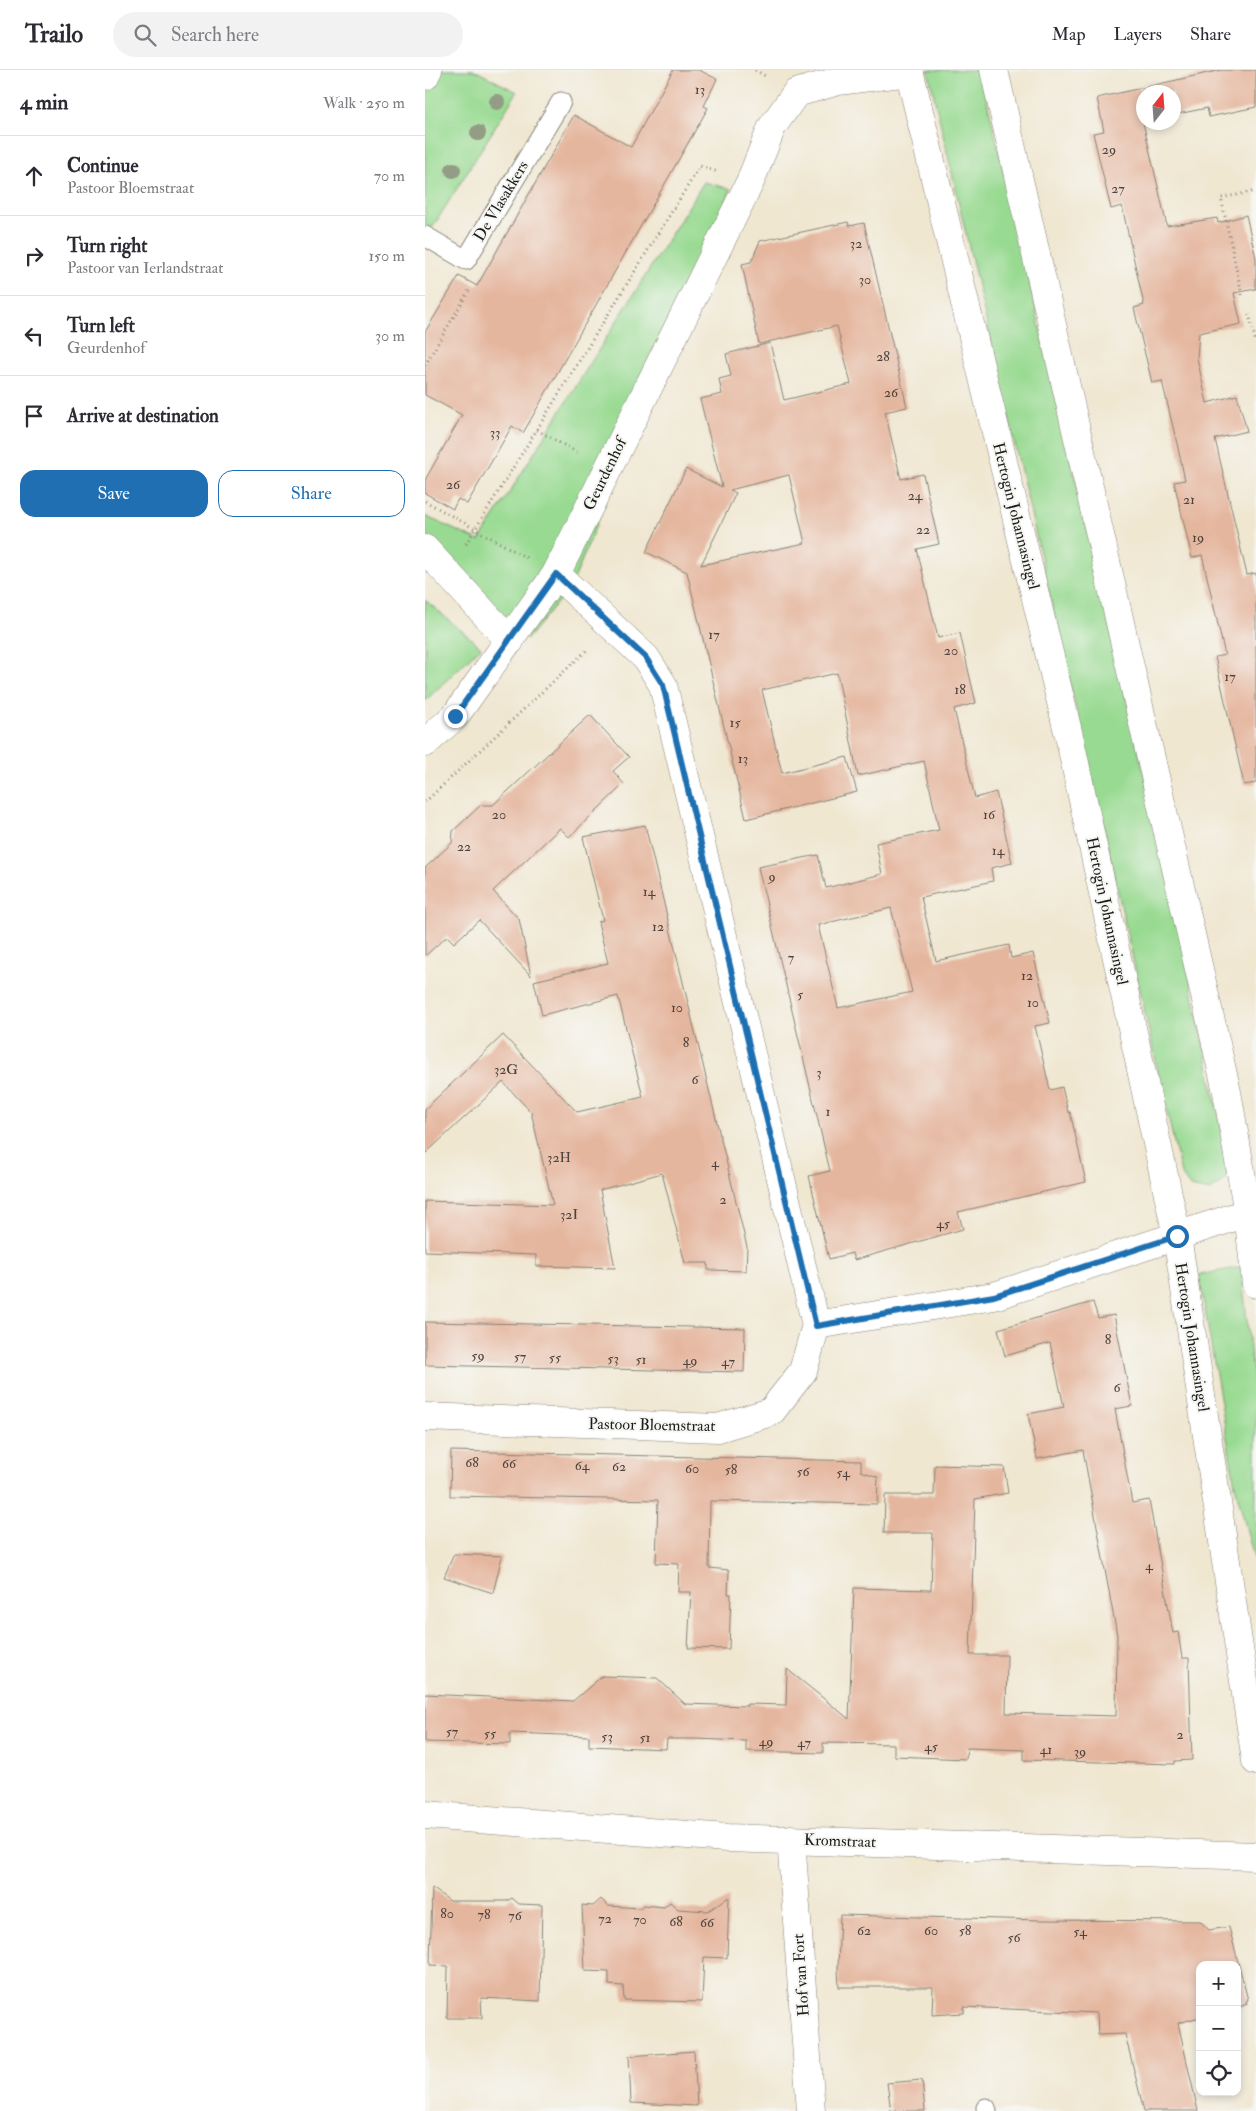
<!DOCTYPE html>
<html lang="en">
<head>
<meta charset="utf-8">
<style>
	body { margin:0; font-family:"IM FELL Double Pica",serif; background:#f2f2f3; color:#2b2b33 }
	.controls { position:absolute; right:15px; bottom:15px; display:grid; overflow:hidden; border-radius:10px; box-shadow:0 2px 8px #0003 }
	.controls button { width:45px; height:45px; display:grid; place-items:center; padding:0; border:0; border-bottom:1px solid #e1e1e2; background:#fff; color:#2b2b33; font:25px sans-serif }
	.compass { position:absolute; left:711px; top:15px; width:45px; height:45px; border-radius:50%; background:#fff; box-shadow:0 2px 8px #0003; rotate:17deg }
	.stop { position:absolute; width:15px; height:15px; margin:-11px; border:4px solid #1f6fb2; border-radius:50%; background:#fff }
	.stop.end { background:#1f6fb2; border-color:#fff; box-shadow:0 1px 5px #0008 }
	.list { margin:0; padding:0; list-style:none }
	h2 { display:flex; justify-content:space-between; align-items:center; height:65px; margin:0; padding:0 20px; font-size:21px }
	h2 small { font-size:16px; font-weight:400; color:#7c7c81 }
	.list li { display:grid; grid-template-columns:32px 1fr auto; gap:15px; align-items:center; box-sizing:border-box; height:80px; padding:0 20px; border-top:1px solid #e1e1e2 }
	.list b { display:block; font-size:19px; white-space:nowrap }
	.list p { margin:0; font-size:16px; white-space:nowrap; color:#7c7c81 }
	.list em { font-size:16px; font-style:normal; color:#7c7c81 }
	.actions { display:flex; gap:10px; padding:15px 20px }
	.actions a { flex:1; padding:11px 0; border:1px solid #1f6fb2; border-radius:15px; text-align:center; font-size:18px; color:#1f6fb2 }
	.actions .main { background:#1f6fb2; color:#fff }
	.icon { flex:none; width:28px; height:28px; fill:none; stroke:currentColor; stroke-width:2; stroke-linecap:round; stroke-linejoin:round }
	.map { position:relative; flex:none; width:831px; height:2041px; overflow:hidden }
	header { display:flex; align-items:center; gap:30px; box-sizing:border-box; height:70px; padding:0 25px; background:#fff; border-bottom:1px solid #e1e1e2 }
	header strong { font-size:24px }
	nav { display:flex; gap:28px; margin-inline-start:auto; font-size:18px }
	.search { width:350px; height:45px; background:#f2f2f3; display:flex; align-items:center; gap:12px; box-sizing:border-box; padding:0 18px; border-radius:28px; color:#7c7c81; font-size:19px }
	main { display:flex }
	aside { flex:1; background:#fff }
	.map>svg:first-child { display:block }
	.green { fill:#98da91; stroke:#5a7b56 }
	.building { fill:#e5b69e; fill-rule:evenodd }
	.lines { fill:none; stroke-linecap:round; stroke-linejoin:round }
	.lane-casing { stroke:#868276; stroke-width:21 }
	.street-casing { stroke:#868276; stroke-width:29 }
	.secondary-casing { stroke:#868276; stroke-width:29 }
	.path { stroke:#868276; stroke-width:3; stroke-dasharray:1 4; stroke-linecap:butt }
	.lane { stroke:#fff; stroke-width:19 }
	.street { stroke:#fff; stroke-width:28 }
	.secondary { stroke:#fff; stroke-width:28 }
	.tree { fill:#939c84 }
	.route { stroke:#1f6fb2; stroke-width:6 }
	.labels { text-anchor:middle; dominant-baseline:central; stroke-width:4; stroke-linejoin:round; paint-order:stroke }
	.number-label { font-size:14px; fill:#4e423c }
	.street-label { font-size:16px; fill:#1c1c1c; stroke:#f6f6f2 }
</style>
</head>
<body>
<header>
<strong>Trailo</strong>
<div class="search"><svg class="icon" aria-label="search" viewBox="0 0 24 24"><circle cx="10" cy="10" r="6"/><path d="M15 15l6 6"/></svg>Search here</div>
<nav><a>Map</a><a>Layers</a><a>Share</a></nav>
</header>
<main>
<aside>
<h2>4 min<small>Walk · 250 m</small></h2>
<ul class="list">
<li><svg class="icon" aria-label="ahead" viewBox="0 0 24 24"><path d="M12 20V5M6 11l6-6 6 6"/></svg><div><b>Continue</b><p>Pastoor Bloemstraat</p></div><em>70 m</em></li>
<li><svg class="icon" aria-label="right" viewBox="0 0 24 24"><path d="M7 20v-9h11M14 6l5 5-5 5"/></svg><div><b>Turn right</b><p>Pastoor van Ierlandstraat</p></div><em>150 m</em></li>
<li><svg class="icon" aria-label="left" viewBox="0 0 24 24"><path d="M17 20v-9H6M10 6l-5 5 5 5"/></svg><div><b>Turn left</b><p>Geurdenhof</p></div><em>30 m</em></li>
<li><svg class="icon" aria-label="arrive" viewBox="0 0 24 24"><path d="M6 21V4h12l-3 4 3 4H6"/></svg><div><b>Arrive at destination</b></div></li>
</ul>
<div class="actions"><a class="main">Save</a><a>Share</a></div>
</aside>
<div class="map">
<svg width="831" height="2041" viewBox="0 0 831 2041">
	<rect width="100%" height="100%" fill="#f6f6f2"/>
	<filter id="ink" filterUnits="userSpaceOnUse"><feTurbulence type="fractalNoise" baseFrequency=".02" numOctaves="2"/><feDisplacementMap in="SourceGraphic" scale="10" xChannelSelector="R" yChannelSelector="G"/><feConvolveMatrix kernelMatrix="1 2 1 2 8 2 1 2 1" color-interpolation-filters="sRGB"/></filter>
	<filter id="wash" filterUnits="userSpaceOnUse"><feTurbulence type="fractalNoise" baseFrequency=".0096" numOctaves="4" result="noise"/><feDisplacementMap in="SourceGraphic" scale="20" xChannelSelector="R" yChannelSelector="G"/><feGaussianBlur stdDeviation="1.12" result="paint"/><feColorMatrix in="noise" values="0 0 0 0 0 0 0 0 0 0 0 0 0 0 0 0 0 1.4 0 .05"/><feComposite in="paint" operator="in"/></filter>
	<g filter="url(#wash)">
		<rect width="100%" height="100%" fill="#f0e7d1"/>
		<g class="green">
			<polygon points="10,0 49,0 92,22 6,160 6,158 0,155 0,19"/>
			<polygon points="503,0 555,0 748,828 804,1095 801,1109 786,1121 765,1117 756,1104 679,759"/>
			<polygon points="279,112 306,119 147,515 102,569 0,466 0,446 54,471"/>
			<polygon points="0,530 56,577 0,631"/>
			<polygon points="816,1197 831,1332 831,1504 829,1488 810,1415 774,1205"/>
		</g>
		<g id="blocks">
			<g class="building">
				<polygon points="248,0 274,0 292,9 279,36 283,38 98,363 87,356 42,434 33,429 28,439 0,423 0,410 37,345 0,325 0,262 34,206 52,216 149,45 206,77"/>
				<polygon points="796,0 831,0 831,37 784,47 782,38 748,45 748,22 718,22 718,52 742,156 792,148 793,153 821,145 831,188 831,219 809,223 816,254 774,263 772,288 782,333 812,325 822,361 790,369 822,505 831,503 831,713 819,715 790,587 800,585 777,485 767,488 749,412 760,410 753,378 737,311 727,313 709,238 719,235 697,136 686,139 668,63 679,61 672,28"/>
				<path d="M423,152L424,156L439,153L482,337L460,342L476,409L498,404L514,474L492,479L513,568L535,563L543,599L551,633L529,639L550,728L571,722L587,793L566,798L568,811L496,827L511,891L584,875L586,888L608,883L625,953L610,956L625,1020L637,1017L643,1042H645L661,1112L533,1142L538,1159L429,1190L427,1183L404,1189L384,1106L405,1101L333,797L393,785L401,818L457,804L451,773L514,760L499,691L433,706L412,603L337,620L357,703L422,687L432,722L321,749L262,502L221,482L261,399L297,417L275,329L297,324L294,309L306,306L301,284L345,273L359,330L426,314L412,256L334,274L317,194L326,192L335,171ZM364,405L380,473L276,495L311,423L305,420ZM466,838L487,922L413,938L393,855Z"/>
				<polygon points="165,645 204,687 188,701 199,714 144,767 135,758 68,821 94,849 106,906 54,850 29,873 22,866 0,886 0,798 27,773 28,761 56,735 68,735"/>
				<polygon points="220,755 322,1177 321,1201 283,1200 283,1193 260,1193 237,1103 175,1120 190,1198 111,1196 111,1185 0,1181 0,1131 128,1135 106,1042 78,1012 0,1084 0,1039 78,965 152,1042 218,1027 193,926 117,945 109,911 183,893 173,852 178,850 158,767"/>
				<polygon points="668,1232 673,1248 689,1245 707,1336 690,1339 707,1433 724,1430 748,1563 753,1562 757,1588 764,1588 767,1690 750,1691 750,1694 599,1690 599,1680 542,1678 541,1689 469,1686 469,1674 398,1673 398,1683 321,1681 321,1671 270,1669 242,1669 241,1679 164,1676 164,1666 85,1663 85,1674 0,1672 0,1624 148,1631 177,1606 232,1608 260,1634 322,1636 322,1634 361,1635 362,1599 424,1649 429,1518 506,1520 508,1463 459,1463 460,1425 509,1425 510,1395 579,1397 583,1423 550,1429 545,1585 582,1585 581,1643 691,1646 692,1565 658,1380 612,1389 603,1344 639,1337 625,1273 580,1286 573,1259"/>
				<polygon points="0,1252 320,1258 319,1302 0,1295"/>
				<polygon points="26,1381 436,1391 436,1401 453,1407 452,1434 285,1431 284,1498 304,1500 303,1524 306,1524 304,1579 263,1578 266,1522 253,1522 254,1494 231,1493 233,1430 25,1426"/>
				<polygon points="29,1484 77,1486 68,1523 19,1507"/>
				<polygon points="7,1818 25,1831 82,1831 87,1828 94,1834 117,1835 115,1931 56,1928 57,1948 22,1948 23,1896 5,1895"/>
				<polygon points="304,1827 302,1888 279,1887 277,1932 199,1930 198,1916 184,1915 184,1902 160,1901 157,1835 168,1836 176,1829 183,1836 215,1838 219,1835 239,1837 245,1832 253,1839 283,1841"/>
				<polygon points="415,1845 617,1850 775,1851 784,1860 804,1857 823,1930 821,1931 822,1934 812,1938 812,1895 775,1895 775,1947 753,1953 773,2041 719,2041 700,1964 673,1965 672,1943 539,1937 539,1943 507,1945 508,1917 414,1917 413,1899"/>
				<polygon points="269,1981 272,2036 206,2033 204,1986"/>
				<polygon points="497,2010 500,2041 466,2041 462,2013"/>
			</g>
		</g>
	</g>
	<g filter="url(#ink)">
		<use href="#blocks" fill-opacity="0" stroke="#868276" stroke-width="1"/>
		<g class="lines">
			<g class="lane-casing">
				<g id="lane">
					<polyline points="0,166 41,190 136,32"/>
					<polyline points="561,2038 562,2041"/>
				</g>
			</g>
			<g class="street-casing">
				<g id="street">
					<polyline points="0,6 3,0"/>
					<polyline points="0,479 85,571"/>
					<polyline points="0,673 30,646 131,504 325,112 347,57 371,23 413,11 484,2"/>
					<polyline points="391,1255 569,1226 831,1140"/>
					<polyline points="0,1347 293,1358 346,1342 378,1301 391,1255 238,615 221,588 131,504"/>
					<polyline points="366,1769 386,2041"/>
				</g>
			</g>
			<g class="secondary-casing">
				<g id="secondary">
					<polyline points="484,0 645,670 752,1166 831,1691"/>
					<polyline points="569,0 802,1022 823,1143 831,1214"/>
					<polyline points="0,1745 302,1768 831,1786"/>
				</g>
			</g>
			<g class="path">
				<polyline points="330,0 342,7"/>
				<polyline points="817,225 796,128 831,121"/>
				<polyline points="824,244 831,273"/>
				<polyline points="0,295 45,219"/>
				<polyline points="112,360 153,383"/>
				<polyline points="0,431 102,488"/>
				<polyline points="41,474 275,96 293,102"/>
				<polyline points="0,732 163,579"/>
			</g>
			<use href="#lane" class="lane"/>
			<use href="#street" class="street"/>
			<use href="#secondary" class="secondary"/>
		</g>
		<g class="tree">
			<circle cx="72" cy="32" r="8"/>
			<circle cx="53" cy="63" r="8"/>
			<circle cx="28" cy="100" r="8"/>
		</g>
	</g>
	<g class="lines" filter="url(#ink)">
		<polyline class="route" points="30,646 131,504 221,588 238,615 391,1256 569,1226 752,1166"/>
	</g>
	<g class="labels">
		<g class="number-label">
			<text x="275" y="19">13</text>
			<text x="684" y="79">29</text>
			<text x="693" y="118">27</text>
			<text x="431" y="173">32</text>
			<text x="440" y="209">30</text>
			<text x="458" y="286">28</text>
			<text x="466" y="322">26</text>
			<text x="70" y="362">33</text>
			<text x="28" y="414">26</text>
			<text x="490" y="425">24</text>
			<text x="764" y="429">21</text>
			<text x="498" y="459">22</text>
			<text x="773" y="467">19</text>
			<text x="289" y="564">17</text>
			<text x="526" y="580">20</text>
			<text x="805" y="606">17</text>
			<text x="535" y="619">18</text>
			<text x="310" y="652">15</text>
			<text x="318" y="688">13</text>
			<text x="74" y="744">20</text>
			<text x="564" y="744">16</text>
			<text x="39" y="776">22</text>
			<text x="573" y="780">14</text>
			<text x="347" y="806">9</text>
			<text x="224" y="821">14</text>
			<text x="233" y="856">12</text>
			<text x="366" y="887">7</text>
			<text x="602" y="905">12</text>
			<text x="375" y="924">5</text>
			<text x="608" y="932">10</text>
			<text x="252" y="937">10</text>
			<text x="261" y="972">8</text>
			<text x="81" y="999">32G</text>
			<text x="394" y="1002">3</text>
			<text x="270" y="1009">6</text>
			<text x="403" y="1041">1</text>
			<text x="134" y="1087">32H</text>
			<text x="290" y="1092">4</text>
			<text x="298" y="1129">2</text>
			<text x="144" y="1144">32I</text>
			<text x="518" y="1153">45</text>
			<text x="683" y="1269">8</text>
			<text x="53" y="1285">59</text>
			<text x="95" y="1286">57</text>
			<text x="130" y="1287">55</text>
			<text x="188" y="1288">53</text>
			<text x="216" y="1289">51</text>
			<text x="265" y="1290">49</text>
			<text x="303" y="1291">47</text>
			<text x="692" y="1317">6</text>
			<text x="47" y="1392">68</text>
			<text x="84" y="1393">66</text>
			<text x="157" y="1395">64</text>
			<text x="194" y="1396">62</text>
			<text x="267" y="1398">60</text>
			<text x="306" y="1399">58</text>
			<text x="378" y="1401">56</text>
			<text x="418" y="1402">54</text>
			<text x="724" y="1495">4</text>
			<text x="27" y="1661">57</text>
			<text x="65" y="1663">55</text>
			<text x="755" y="1664">2</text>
			<text x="182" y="1666">53</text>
			<text x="220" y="1667">51</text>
			<text x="341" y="1671">49</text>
			<text x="379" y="1672">47</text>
			<text x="506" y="1676">45</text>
			<text x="621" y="1679">41</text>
			<text x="655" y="1681">39</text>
			<text x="22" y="1843">80</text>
			<text x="59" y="1844">78</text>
			<text x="90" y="1845">76</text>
			<text x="180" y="1848">72</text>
			<text x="215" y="1849">70</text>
			<text x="251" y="1851">68</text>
			<text x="282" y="1852">66</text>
			<text x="439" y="1860">62</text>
			<text x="506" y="1860">60</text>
			<text x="540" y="1860">58</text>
			<text x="655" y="1861">54</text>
			<text x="589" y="1867">56</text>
		</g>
		<g class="street-label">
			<text transform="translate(76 131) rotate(-59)">De Vlasakkers</text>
			<text transform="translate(180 404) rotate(-64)">Geurdenhof</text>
			<text transform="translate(591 446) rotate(76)">Hertogin Johannasingel</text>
			<text transform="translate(682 841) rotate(78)">Hertogin Johannasingel</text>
			<text transform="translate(767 1267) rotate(81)">Hertogin Johannasingel</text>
			<text transform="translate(227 1355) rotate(1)">Pastoor Bloemstraat</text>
			<text transform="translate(415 1771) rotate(2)">Kromstraat</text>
			<text transform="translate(376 1905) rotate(-94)">Hof van Fort</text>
		</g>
	</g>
</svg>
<div class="controls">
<button>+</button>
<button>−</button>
<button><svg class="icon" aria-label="locate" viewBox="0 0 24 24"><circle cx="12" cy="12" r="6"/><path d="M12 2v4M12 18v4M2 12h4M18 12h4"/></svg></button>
</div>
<svg class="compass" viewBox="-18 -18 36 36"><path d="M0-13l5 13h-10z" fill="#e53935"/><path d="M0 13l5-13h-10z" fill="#7c7c81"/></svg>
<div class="stop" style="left:752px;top:1166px"></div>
<div class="stop end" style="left:30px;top:646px"></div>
</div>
</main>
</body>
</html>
